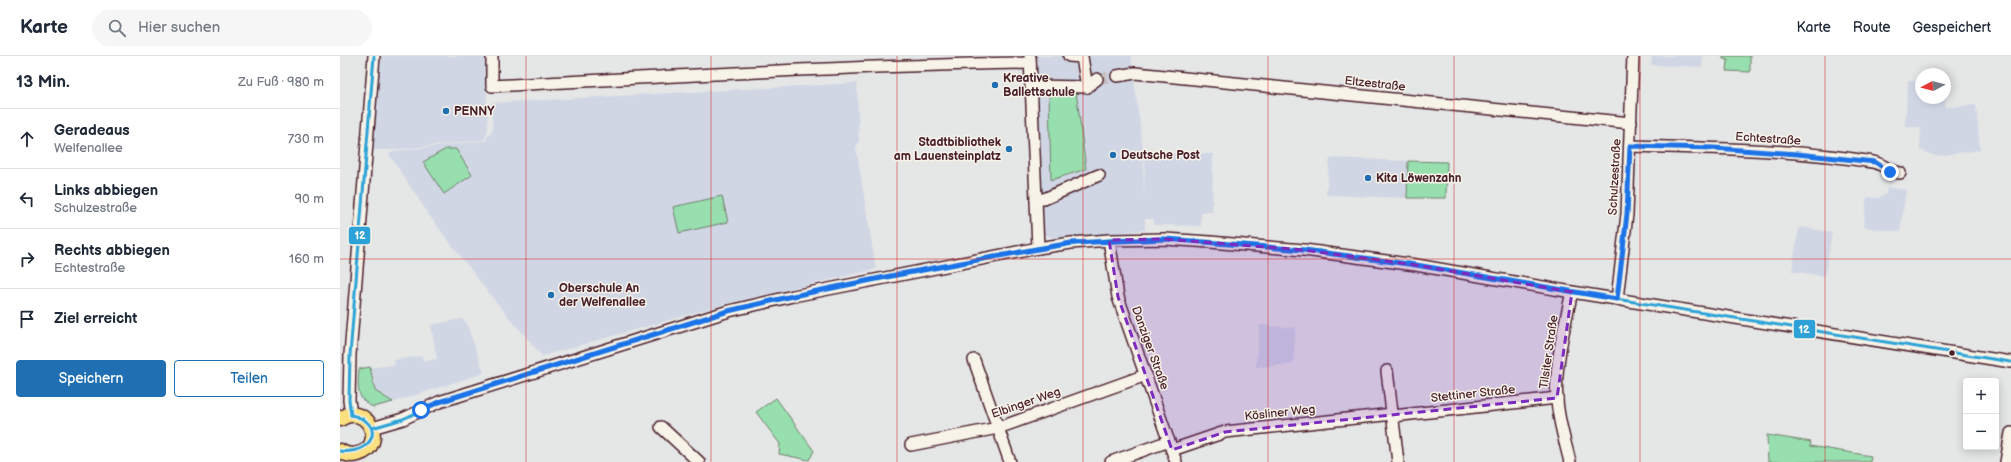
<!DOCTYPE html>
<html lang="de">
<head>
<meta charset="utf-8">
<style>
	body { margin:0; font-family:"Balsamiq Sans",sans-serif; background:#f6f6f7; color:#1f2937 }
	.controls { position:absolute; right:12px; bottom:12px; display:grid; overflow:hidden; border-radius:4px; box-shadow:0 2px 10px #0003 }
	.controls button { width:36px; height:36px; display:grid; place-items:center; padding:0; border:0; border-bottom:1px solid #e0e1e3; background:#fff; color:#1f2937; font:20px sans-serif }
	.compass { position:absolute; left:1575px; top:12px; width:36px; height:36px; border-radius:50%; background:#fff; box-shadow:0 2px 10px #0003; rotate:263deg }
	.stop { position:absolute; width:12px; height:12px; margin:-9px; border:3px solid #1a73e8; border-radius:50%; background:#fff }
	.stop.end { background:#1a73e8; border-color:#fff; box-shadow:0 1px 4px #0008 }
	.list { margin:0; padding:0; list-style:none }
	h2 { display:flex; justify-content:space-between; align-items:center; height:52px; margin:0; padding:0 16px; font-size:17px }
	h2 small { font-size:13px; font-weight:400; color:#747a83 }
	.list li { display:grid; grid-template-columns:26px 1fr auto; gap:12px; align-items:center; box-sizing:border-box; height:60px; padding:0 16px; border-top:1px solid #e0e1e3 }
	.list b { display:block; font-size:15px; white-space:nowrap }
	.list p { margin:0; font-size:13px; white-space:nowrap; color:#747a83 }
	.list em { font-size:13px; font-style:normal; color:#747a83 }
	.actions { display:flex; gap:8px; padding:12px 16px }
	.actions a { flex:1; padding:9px 0; border:1px solid #1f6fb2; border-radius:4px; text-align:center; font-size:14px; color:#1f6fb2 }
	.actions .main { background:#1f6fb2; color:#fff }
	.icon { flex:none; width:22px; height:22px; fill:none; stroke:currentColor; stroke-width:2; stroke-linecap:round; stroke-linejoin:round }
	.map { position:relative; flex:none; width:1671px; height:406px; overflow:hidden }
	header { display:flex; align-items:center; gap:24px; box-sizing:border-box; height:56px; padding:0 20px; background:#fff; border-bottom:1px solid #e0e1e3 }
	header strong { font-size:19px }
	nav { display:flex; gap:22px; margin-inline-start:auto; font-size:14px }
	.search { width:280px; height:36px; background:#f6f6f7; display:flex; align-items:center; gap:10px; box-sizing:border-box; padding:0 14px; border-radius:22px; color:#747a83; font-size:15px }
	main { display:flex }
	aside { flex:1; background:#fff }
	.map>svg:first-child { display:block }
	.built { fill:#d0d6e4 }
	.green { fill:#97dfae; stroke:#707f6c }
	.lines { fill:none; stroke-linecap:round; stroke-linejoin:round }
	.minor-tunnel { stroke:#c6bec1; stroke-width:11; stroke-dasharray:11 5.5; stroke-linecap:butt }
	.minor-casing { stroke:#4a1f2b; stroke-width:14 }
	.major-casing { stroke:#4a1f2b; stroke-width:17 }
	.minor { stroke:#f7f3e8; stroke-width:11 }
	.major { stroke:#fbe080; stroke-width:14 }
	.bus-1-casing { stroke:#f7f3e8; stroke-width:6 }
	.bus-1 { stroke:#2ca2d8; stroke-width:3 }
	.route { stroke:#1a73e8; stroke-width:5 }
	.marked { fill:#7b2cbf; fill-opacity:0.2; stroke:#7b2cbf; stroke-width:3; stroke-dasharray:8 5; stroke-linejoin:round }
	.grid { fill:none; stroke:#d62828; stroke-width:1; stroke-opacity:0.55 }
	.poi-dot { fill:#1f6fb2; stroke:#f7f3e8; stroke-width:1.5 }
	.bus-dot { fill:#4a1f2b; stroke:#f7f3e8; stroke-width:1.5 }
	.labels { text-anchor:middle; dominant-baseline:central; stroke-width:3; stroke-linejoin:round; paint-order:stroke }
	.poi-label { font-size:12px; font-weight:bold; fill:#4a1f2b; stroke:#f7f3e8; text-anchor:start }
	.street-label { font-size:12px; fill:#4a1f2b; stroke:#f7f3e8 }
	.line-badge { stroke:#f7f3e8; stroke-width:1.5 }
	.badge-label { font-size:11px; text-anchor:middle; font-weight:bold; fill:#fff }
</style>
</head>
<body>
<header>
<strong>Karte</strong>
<div class="search"><svg class="icon" aria-label="search" viewBox="0 0 24 24"><circle cx="10" cy="10" r="6"/><path d="M15 15l6 6"/></svg>Hier suchen</div>
<nav><a>Karte</a><a>Route</a><a>Gespeichert</a></nav>
</header>
<main>
<aside>
<h2>13 Min.<small>Zu Fuß · 980 m</small></h2>
<ul class="list">
<li><svg class="icon" aria-label="ahead" viewBox="0 0 24 24"><path d="M12 20V5M6 11l6-6 6 6"/></svg><div><b>Geradeaus</b><p>Welfenallee</p></div><em>730 m</em></li>
<li><svg class="icon" aria-label="left" viewBox="0 0 24 24"><path d="M17 20v-9H6M10 6l-5 5 5 5"/></svg><div><b>Links abbiegen</b><p>Schulzestraße</p></div><em>90 m</em></li>
<li><svg class="icon" aria-label="right" viewBox="0 0 24 24"><path d="M7 20v-9h11M14 6l5 5-5 5"/></svg><div><b>Rechts abbiegen</b><p>Echtestraße</p></div><em>160 m</em></li>
<li><svg class="icon" aria-label="arrive" viewBox="0 0 24 24"><path d="M6 21V4h12l-3 4 3 4H6"/></svg><div><b>Ziel erreicht</b></div></li>
</ul>
<div class="actions"><a class="main">Speichern</a><a>Teilen</a></div>
</aside>
<div class="map">
<svg width="1671" height="406" viewBox="0 0 1671 406">
	<rect width="100%" height="100%" fill="#e5e6e6"/>
	<filter id="ink" filterUnits="userSpaceOnUse"><feTurbulence type="fractalNoise" baseFrequency=".025" numOctaves="2"/><feDisplacementMap in="SourceGraphic" scale="8" xChannelSelector="R" yChannelSelector="G"/><feConvolveMatrix kernelMatrix="1 2 1 2 8 2 1 2 1" color-interpolation-filters="sRGB"/></filter>
	<g filter="url(#ink)">
		<g class="built">
			<polygon points="40,0 145,0 148,74 144,84 52,94 33,94"/>
			<polygon points="693,0 791,0 803,94 804,145 805,96 873,98 872,156 861,156 861,170 814,169 814,163 805,163 805,174 715,183 704,178 700,173"/>
			<polygon points="1312,0 1363,0 1362,11 1311,9"/>
			<polygon points="1568,25 1581,26 1581,42 1605,42 1605,27 1607,27 1605,51 1636,49 1640,94 1595,100 1580,94 1581,72 1565,70"/>
			<polygon points="517,27 519,85 516,92 536,213 386,248 202,300 151,240 89,159 49,98 55,95 145,85 153,72 150,47"/>
			<polygon points="990,102 1068,105 1067,142 986,139"/>
			<polygon points="1547,131 1566,134 1560,176 1523,171 1527,141 1538,142 1546,138"/>
			<polygon points="1459,171 1492,176 1485,220 1452,215"/>
			<polygon points="121,263 126,266 144,317 38,351 28,349 20,342 18,332 19,313 55,309 54,304 82,300 83,305 97,303 91,269"/>
			<polygon points="920,269 956,272 953,308 916,311"/>
		</g>
		<g class="green">
			<polygon points="1383,0 1410,0 1410,16 1387,15 1388,4 1383,3"/>
			<polygon points="736,34 746,113 711,124 709,38"/>
			<polygon points="106,93 116,93 132,119 104,138 83,106"/>
			<polygon points="1068,105 1107,106 1106,142 1067,142"/>
			<polygon points="382,140 388,166 339,177 333,151"/>
			<path d="M30,311L35,335L53,346L33,351C15,343 18,329 19,313Z"/>
			<polygon points="436,342 474,395 469,404 439,398 440,388 416,356"/>
			<polygon points="1427,379 1471,386 1470,390 1531,400 1530,406 1428,406"/>
		</g>
		<g class="lines">
			<polyline class="minor-tunnel" points="757,23 777,20"/>
			<g class="minor-casing">
				<g id="minor">
					<path d="M152,0V30C332,20 511,10 690,7"/>
					<polyline points="729,0 742,1 747,31"/>
					<polyline points="690,1 698,192"/>
					<polyline points="777,20 795,17 1291,67"/>
					<polyline points="691,30 747,31"/>
					<polyline points="747,31 757,23"/>
					<path d="M1290,90C1371,92 1453,93 1533,106C1541,107 1549,115 1560,117"/>
					<polyline points="696,143 704,143 759,119"/>
					<polyline points="769,184 778,241 836,406"/>
					<polyline points="1277,243 1287,158 1293,0"/>
					<polyline points="634,304 670,406"/>
					<polyline points="1047,315 1058,406"/>
					<polyline points="11,359 9,344 10,299 34,0"/>
					<polyline points="1053,360 1217,342"/>
					<polyline points="321,371 359,406"/>
					<polyline points="32,372 63,363 99,346 389,255 453,240 698,192 731,187 769,184 825,183 870,186 964,194 1076,209 1232,236 1671,306"/>
					<polyline points="571,389 658,372 806,319"/>
					<polyline points="832,394 885,376 1053,358"/>
					<polyline points="771,406 829,385"/>
					<path d="M1230,406C1225,385 1218,364 1217,343C1214,312 1225,267 1232,236"/>
					<polyline points="1666,406 1671,377"/>
				</g>
			</g>
			<g class="major-casing">
				<path id="major" d="M0,363C28,345 48,390 18,398C11,400 6,399 0,395"/>
			</g>
			<use href="#minor" class="minor"/>
			<use href="#major" class="major"/>
			<g class="bus-1-casing">
				<g id="bus-1">
					<polyline points="11,359 9,344 10,299 34,0"/>
					<polyline points="32,372 63,363 99,346 389,255 453,240 698,192 769,184 825,183 870,186 964,194 1076,209 1232,236 1671,306"/>
					<path d="M0,395C32,400 48,367 11,359"/>
				</g>
			</g>
			<use href="#bus-1" class="bus-1"/>
		</g>
	</g>
	<g class="lines" filter="url(#ink)">
		<polyline class="route" points="81,354 99,346 388,255 453,240 555,219 731,187 825,183 964,194 1076,209 1277,243 1287,158 1290,90 1374,92 1457,98 1535,106 1550,116"/>
	</g>
	<path class="marked" d="M825,183L964,194L1076,209L1232,236L1217,342L885,376L832,394L778,241L769,184Z"/>
	<path class="grid" d="M186,0V406M371,0V406M557,0V406M743,0V406M928,0V406M1114,0V406M1300,0V406M1485,0V406M0,203H1671"/>
	<g class="poi-dot">
		<circle cx="655" cy="29" r="4"/>
		<circle cx="106" cy="55" r="4"/>
		<circle cx="669" cy="93" r="4"/>
		<circle cx="773" cy="99" r="4"/>
		<circle cx="1028" cy="122" r="4"/>
		<circle cx="211" cy="239" r="4"/>
	</g>
	<circle class="bus-dot" cx="1612" cy="297" r="3.5"/>
	<g class="labels">
		<g class="poi-label">
			<text x="663" y="22">Kreative<tspan x="663" dy="14">Ballettschule</tspan></text>
			<text x="114" y="55">PENNY</text>
			<text x="661" y="86" text-anchor="end">Stadtbibliothek<tspan x="661" dy="14">am Lauensteinplatz</tspan></text>
			<text x="781" y="99">Deutsche Post</text>
			<text x="1036" y="122">Kita Löwenzahn</text>
			<text x="219" y="232">Oberschule An<tspan x="219" dy="14">der Welfenallee</tspan></text>
		</g>
		<g class="street-label">
			<text transform="translate(1035 28) rotate(6)">Eltzestraße</text>
			<text transform="translate(1428 83) rotate(4)">Echtestraße</text>
			<text transform="translate(1275 121) rotate(-87)">Schulzestraße</text>
			<text transform="translate(810 292) rotate(70)">Danziger Straße</text>
			<text transform="translate(1209 296) rotate(-82)">Tilsiter Straße</text>
			<text transform="translate(1133 338) rotate(-6)">Stettiner Straße</text>
			<text transform="translate(686 347) rotate(-19)">Elbinger Weg</text>
			<text transform="translate(940 357) rotate(-6)">Kösliner Weg</text>
		</g>
	</g>
	<g class="line-badge">
		<rect x="8" y="170" width="23" height="19" rx="4" fill="#2ca2d8"/>
		<rect x="1453" y="263" width="23" height="20" rx="4" fill="#2ca2d8"/>
	</g>
	<g class="badge-label">
		<text x="20" y="183">12</text>
		<text x="1464" y="277">12</text>
	</g>
</svg>
<div class="controls">
<button>+</button>
<button>−</button>
</div>
<svg class="compass" viewBox="-18 -18 36 36"><path d="M0-13l5 13h-10z" fill="#e53935"/><path d="M0 13l5-13h-10z" fill="#747a83"/></svg>
<div class="stop" style="left:81px;top:354px"></div>
<div class="stop end" style="left:1550px;top:116px"></div>
</div>
</main>
</body>
</html>
